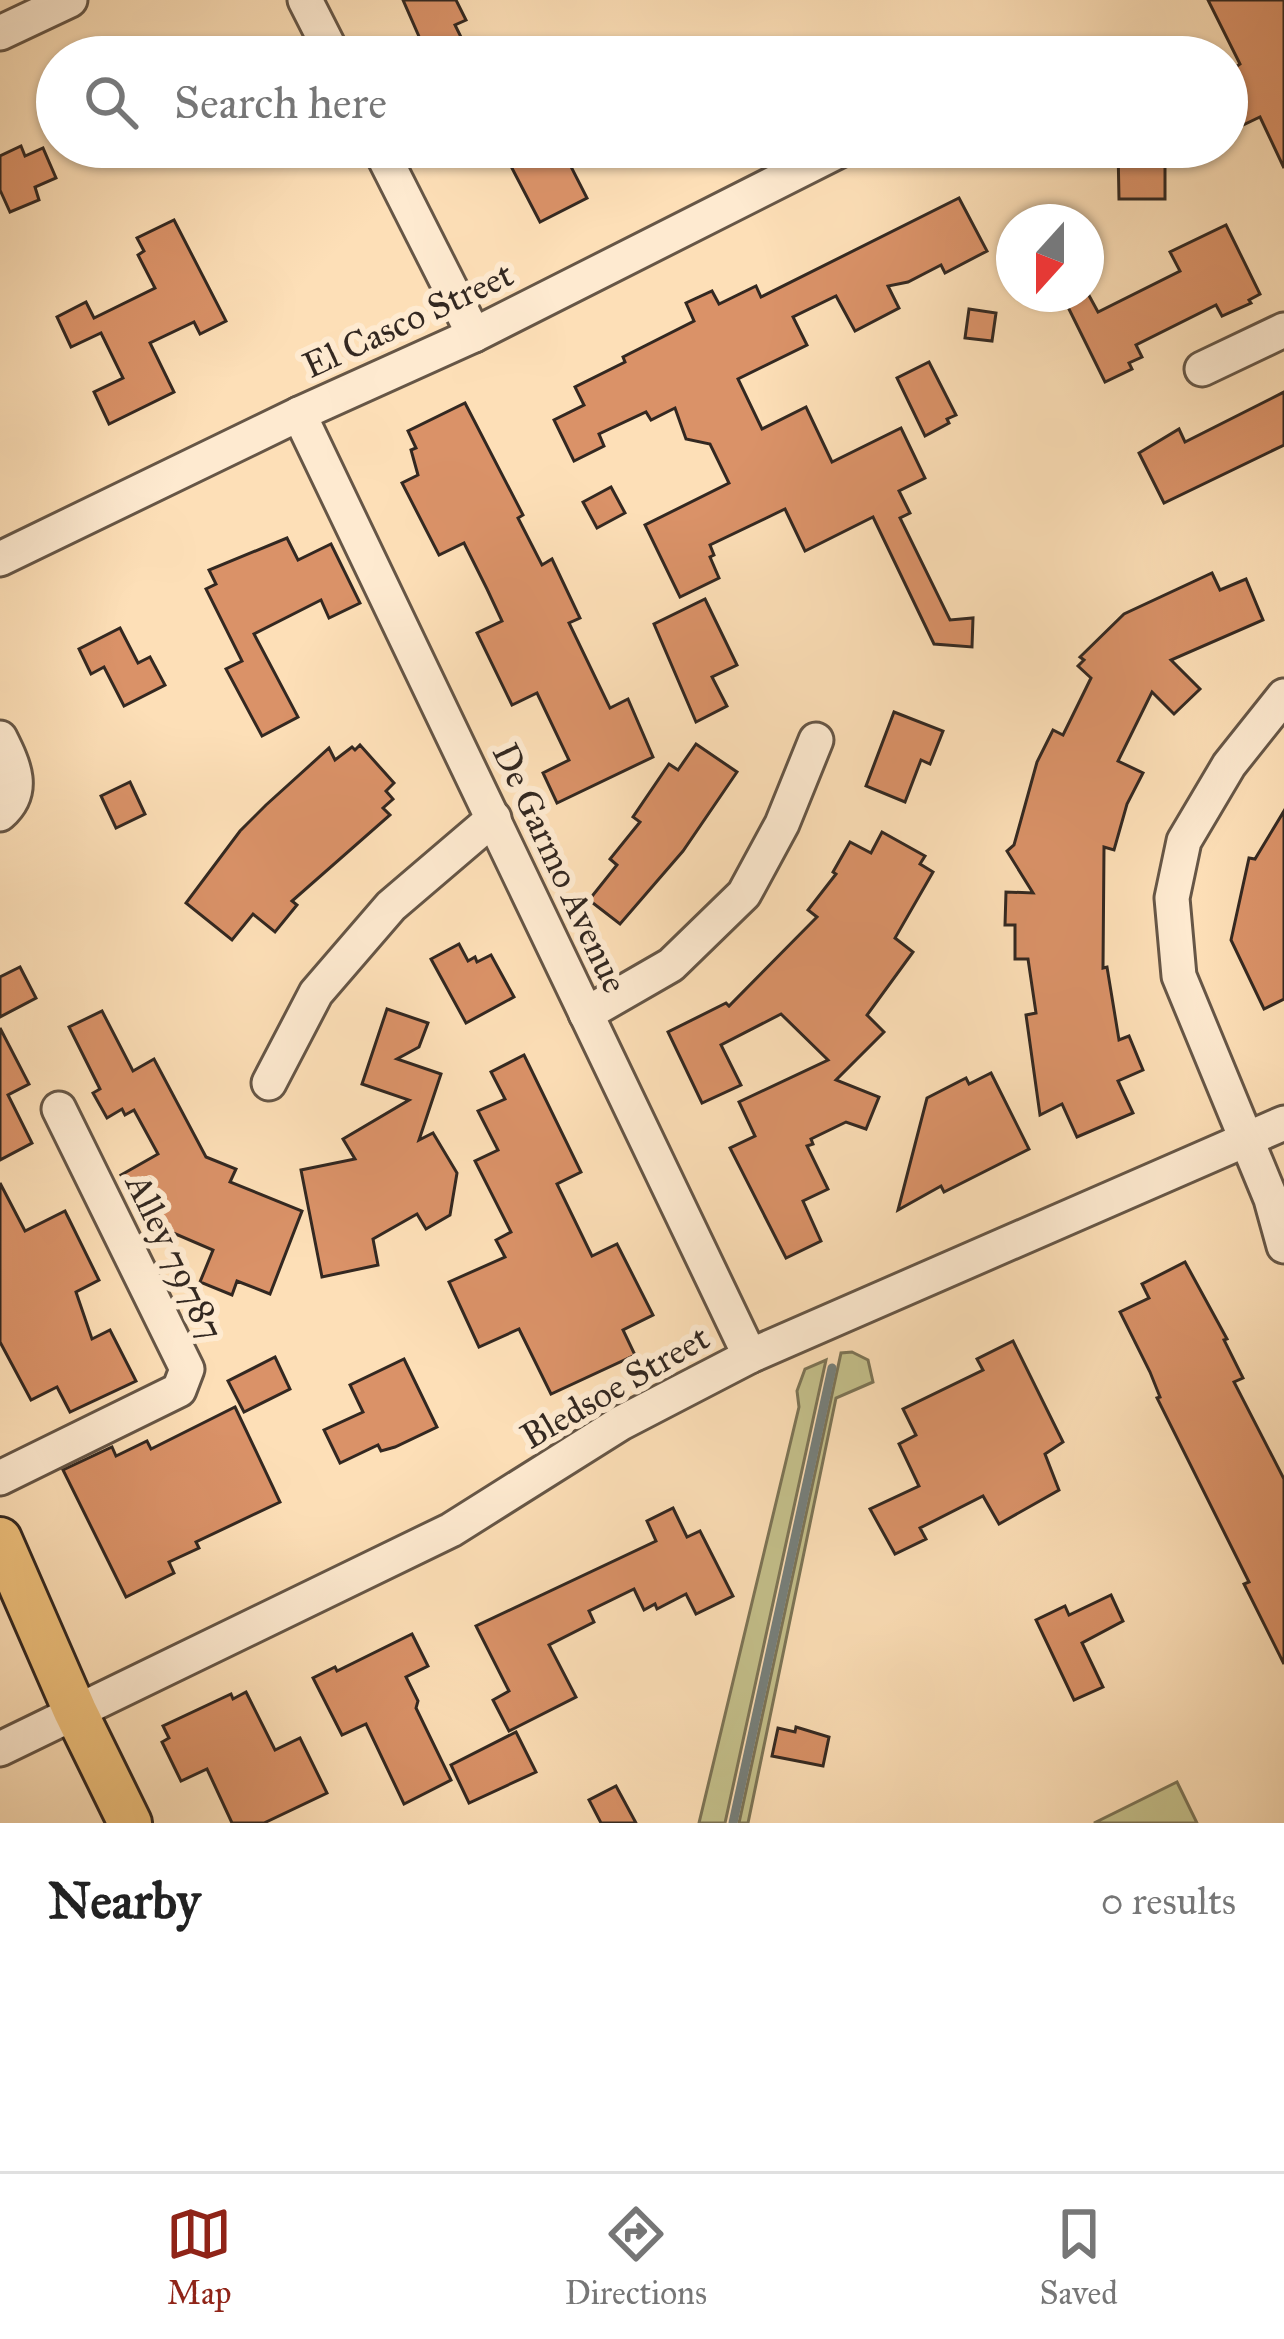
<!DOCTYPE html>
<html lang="en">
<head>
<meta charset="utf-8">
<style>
	body { margin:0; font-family:"IM FELL Great Primer",serif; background:#f2f2f2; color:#222 }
	.compass { position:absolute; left:996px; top:204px; width:108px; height:108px; border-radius:50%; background:#fff; box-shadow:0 3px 9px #0004; rotate:201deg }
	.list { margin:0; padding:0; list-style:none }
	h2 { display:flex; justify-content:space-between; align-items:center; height:156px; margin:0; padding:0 48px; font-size:51px }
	h2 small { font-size:39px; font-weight:400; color:#767676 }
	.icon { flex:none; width:66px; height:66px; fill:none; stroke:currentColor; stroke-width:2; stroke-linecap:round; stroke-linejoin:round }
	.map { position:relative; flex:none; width:1284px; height:1823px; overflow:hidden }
	.search { position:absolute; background:#fff; box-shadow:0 3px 9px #0004; left:36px; right:36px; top:36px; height:132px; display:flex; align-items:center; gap:30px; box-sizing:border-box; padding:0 42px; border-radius:66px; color:#767676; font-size:45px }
	.sheet { height:348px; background:#fff }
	nav { display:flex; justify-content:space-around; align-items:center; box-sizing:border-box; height:168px; border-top:3px solid #e0e0e0; background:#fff; font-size:33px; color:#767676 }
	nav a { display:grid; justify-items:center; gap:6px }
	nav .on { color:#8f2418 }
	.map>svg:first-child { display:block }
	.green { fill:#c4c08b; stroke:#7c7456; stroke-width:3 }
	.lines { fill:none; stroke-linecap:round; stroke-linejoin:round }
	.stream { stroke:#76807c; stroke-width:9 }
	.building { fill:#da9268; stroke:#332821; stroke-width:3 }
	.minor-casing { stroke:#665646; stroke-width:39 }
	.major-casing { stroke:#332821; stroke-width:48 }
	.minor { stroke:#feead0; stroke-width:33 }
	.major { stroke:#eec07c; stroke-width:42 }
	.labels { text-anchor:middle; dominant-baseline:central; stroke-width:12; stroke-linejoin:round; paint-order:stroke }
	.street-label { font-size:36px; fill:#332821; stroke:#feead0 }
</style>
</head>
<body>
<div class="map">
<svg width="1284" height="1823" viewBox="0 0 1284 1823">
	<rect width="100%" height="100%" fill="#fddfb7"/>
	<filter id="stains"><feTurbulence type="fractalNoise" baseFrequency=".00167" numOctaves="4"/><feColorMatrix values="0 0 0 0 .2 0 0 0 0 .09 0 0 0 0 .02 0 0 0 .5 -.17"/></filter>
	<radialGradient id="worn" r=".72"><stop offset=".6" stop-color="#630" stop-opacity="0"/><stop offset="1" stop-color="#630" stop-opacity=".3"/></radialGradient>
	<g class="green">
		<polygon points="852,1352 868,1360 873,1382 836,1398 748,1823 739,1823 841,1353"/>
		<polygon points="826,1360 725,1823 699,1823 799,1407 797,1391 805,1369"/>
		<polygon points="1177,1782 1197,1823 1094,1823"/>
	</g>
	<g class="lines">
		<polyline class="stream" points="733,1823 832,1368"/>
	</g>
	<g class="building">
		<polygon points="403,0 456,0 466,20 455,25 462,39 428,57"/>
		<polygon points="1208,0 1284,0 1284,168 1260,117 1243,125 1227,92 1227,73 1240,64"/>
		<polygon points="21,146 25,156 43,148 56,178 35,187 39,200 10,212 0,190 0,156"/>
		<polygon points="501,147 561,147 587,198 540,222"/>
		<polygon points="1118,147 1165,147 1165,199 1119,199"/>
		<polygon points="959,198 987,251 945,273 941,265 908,282 888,286 899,308 855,331 836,296 793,317 807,345 738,379 762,429 806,407 832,462 901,428 925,478 899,491 910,513 900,518 950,620 973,618 972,647 934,644 873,517 805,551 785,509 710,545 714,555 710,557 719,578 680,597 645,525 729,483 710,444 686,439 675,408 651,420 646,412 599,434 604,446 574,461 554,420 584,405 575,387 625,362 623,357 694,321 686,303 712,291 719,304 756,286 761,297"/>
		<polygon points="174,220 226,321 200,334 194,322 150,343 174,392 109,424 94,392 123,378 101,333 71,347 57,317 86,302 94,318 155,288 138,255 144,251 137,238"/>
		<polygon points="1226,225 1260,294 1249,300 1251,303 1222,316 1216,305 1136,345 1142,357 1129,363 1132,369 1105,382 1064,299 1086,294 1086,290 1098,312 1180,271 1170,252"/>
		<polygon points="969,309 996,313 992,341 965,338"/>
		<polygon points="929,362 956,415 947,419 949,423 925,436 897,378"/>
		<polygon points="1284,392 1284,445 1164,503 1139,453 1179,429 1185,442"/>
		<polygon points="465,403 523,515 518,518 542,565 552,559 580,618 569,623 610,708 628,699 653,757 557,803 543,773 569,760 537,693 512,705 477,633 502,621 487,589 464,543 439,555 402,483 418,475 411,450 416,448 408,431"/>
		<polygon points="611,487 625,513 597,528 583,502"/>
		<polygon points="287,538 298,560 331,544 360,603 329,618 321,600 254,634 298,717 262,736 226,669 242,661 206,589 216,584 209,570"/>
		<polygon points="1212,573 1220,590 1246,579 1263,620 1171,660 1200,689 1174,714 1152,692 1118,761 1143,773 1127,804 1114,850 1104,847 1103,968 1107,967 1119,1040 1129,1036 1143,1070 1118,1081 1133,1113 1077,1137 1062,1104 1040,1115 1026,1015 1036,1013 1028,959 1015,959 1015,925 1005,925 1006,892 1033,893 1007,851 1014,845 1037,762 1053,730 1063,735 1091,678 1078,666 1084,660 1080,657 1124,614"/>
		<polygon points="705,599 737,665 712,677 727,706 696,722 654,624"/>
		<polygon points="120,628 138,663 150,657 165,685 124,706 104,667 91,674 79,649"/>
		<polygon points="894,712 943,731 930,764 921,760 905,802 866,786"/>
		<polygon points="696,744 737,772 683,851 620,924 589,900 617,865 610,859 640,822 633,817 669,764 678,770"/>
		<polygon points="360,745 394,783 386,791 393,799 383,808 390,815 292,901 297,905 275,932 253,914 232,940 186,903 240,831 266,805 329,748 335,760 352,747 355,750"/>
		<polygon points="130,782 145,814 116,828 101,796"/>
		<polygon points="1284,811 1284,999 1264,1009 1231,940 1249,858 1255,859"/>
		<polygon points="882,832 925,856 920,864 933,872 895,938 913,952 867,1015 884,1032 836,1080 879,1097 866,1129 846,1122 811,1139 813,1144 807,1146 828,1189 803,1201 821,1241 786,1258 730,1148 755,1136 739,1102 828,1060 781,1014 721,1045 741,1085 702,1103 668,1032 726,1003 729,1006 817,917 808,910 836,874 833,872 850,842 871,853"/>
		<polygon points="459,944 468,961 475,957 477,962 491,955 514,997 466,1023 431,959"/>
		<polygon points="20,967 36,998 0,1017 0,977"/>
		<polygon points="387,1009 428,1023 419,1047 397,1059 441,1074 419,1140 433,1133 457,1173 450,1215 426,1229 417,1214 373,1239 378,1265 322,1277 301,1170 355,1159 343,1139 409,1100 362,1084"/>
		<polygon points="102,1011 133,1071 154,1059 206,1157 236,1169 230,1182 302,1211 270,1294 237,1281 232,1295 200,1282 213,1250 150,1223 121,1175 158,1154 134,1110 125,1115 122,1109 107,1118 93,1093 100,1089 69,1027"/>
		<polygon points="0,1028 29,1084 8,1095 32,1143 0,1160"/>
		<polygon points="524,1055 581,1172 557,1184 592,1256 617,1244 653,1315 623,1330 635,1355 551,1394 519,1329 479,1347 449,1282 505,1257 496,1240 511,1232 475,1161 498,1150 478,1111 505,1099 491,1072"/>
		<polygon points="991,1073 1029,1149 944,1192 941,1186 898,1210 927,1098 966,1078 969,1084"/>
		<polygon points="0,1183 25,1231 65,1211 99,1280 76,1292 92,1339 110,1330 136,1381 70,1412 57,1387 31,1400 0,1342"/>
		<polygon points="1185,1262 1227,1339 1224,1340 1243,1378 1234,1382 1284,1479 1284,1664 1244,1584 1249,1582 1157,1398 1160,1397 1150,1372 1120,1312 1149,1298 1142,1284"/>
		<polygon points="1013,1341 1063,1442 1045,1454 1059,1490 999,1524 983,1496 920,1528 926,1539 895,1554 870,1509 919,1486 899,1444 916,1435 903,1409 983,1370 977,1359"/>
		<polygon points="275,1357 290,1389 244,1412 228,1381"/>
		<polygon points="404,1359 437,1427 395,1447 381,1451 378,1445 340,1463 324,1430 363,1412 350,1385"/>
		<polygon points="235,1407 280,1502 196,1542 199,1548 169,1562 174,1573 126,1597 63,1470 112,1447 116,1456 147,1441 151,1449"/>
		<polygon points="673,1508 687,1537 700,1531 733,1596 696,1614 686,1594 657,1609 655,1604 644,1610 634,1589 589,1611 594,1622 549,1645 576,1697 509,1731 493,1700 509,1691 476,1626 656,1541 647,1521"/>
		<polygon points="1111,1595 1123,1621 1082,1643 1103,1687 1074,1700 1036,1620 1065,1606 1069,1615"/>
		<polygon points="412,1634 428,1666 406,1677 418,1701 416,1708 451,1780 404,1804 366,1724 342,1735 313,1678 335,1667 337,1671"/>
		<polygon points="246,1692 275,1750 300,1738 327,1793 264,1823 232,1823 207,1769 181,1781 162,1742 169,1738 163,1726 231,1694 233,1699"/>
		<polygon points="796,1727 829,1737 823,1766 772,1756 778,1728 795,1732"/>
		<polygon points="516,1732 536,1772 469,1803 451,1765"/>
		<polygon points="616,1786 636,1823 601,1823 589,1800"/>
	</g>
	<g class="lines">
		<g class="minor-casing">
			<g id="minor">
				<polyline points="305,0 334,57"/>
				<polyline points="0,33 70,0"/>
				<polyline points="379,147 474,335"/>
				<polyline points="1202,369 1284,330"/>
				<polyline points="299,414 750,1356"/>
				<polyline points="0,559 299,414 474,335 846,147"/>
				<polyline points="1284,696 1229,765 1184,841 1172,898 1179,976 1271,1199 1284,1246"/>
				<path d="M0,738C14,766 26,791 0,814"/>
				<polyline points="586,1014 671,965 744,894 782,824 816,740"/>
				<polyline points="269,1083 316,993 391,906 494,818"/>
				<polyline points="0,1478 179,1390 187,1369 59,1109"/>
				<polyline points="0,1749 451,1530 621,1423 750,1356 1284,1123"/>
			</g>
		</g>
		<g class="major-casing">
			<polyline id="major" points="0,1539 75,1711 130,1823"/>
		</g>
		<use href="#minor" class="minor"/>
		<use href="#major" class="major"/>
	</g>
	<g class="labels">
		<g class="street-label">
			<text transform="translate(408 320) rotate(-25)">El Casco Street</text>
			<text transform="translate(560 868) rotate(65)">De Garmo Avenue</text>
			<text transform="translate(175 1257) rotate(64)">Alley 79787</text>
			<text transform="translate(615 1387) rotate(-30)">Bledsoe Street</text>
		</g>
	</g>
	<rect width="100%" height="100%" filter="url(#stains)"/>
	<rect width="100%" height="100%" fill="url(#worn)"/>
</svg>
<svg class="compass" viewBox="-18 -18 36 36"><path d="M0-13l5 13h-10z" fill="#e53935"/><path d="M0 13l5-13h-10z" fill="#767676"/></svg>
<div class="search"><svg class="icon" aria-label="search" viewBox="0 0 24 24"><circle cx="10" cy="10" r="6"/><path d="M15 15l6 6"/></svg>Search here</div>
</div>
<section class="sheet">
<h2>Nearby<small>0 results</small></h2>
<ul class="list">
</ul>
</section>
<nav>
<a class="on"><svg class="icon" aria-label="map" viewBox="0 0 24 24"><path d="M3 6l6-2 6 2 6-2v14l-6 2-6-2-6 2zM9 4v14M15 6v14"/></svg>Map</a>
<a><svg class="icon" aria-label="directions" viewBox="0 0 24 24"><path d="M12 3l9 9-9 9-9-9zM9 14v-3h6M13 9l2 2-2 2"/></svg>Directions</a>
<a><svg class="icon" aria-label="saved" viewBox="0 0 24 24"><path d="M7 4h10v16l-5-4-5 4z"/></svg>Saved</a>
</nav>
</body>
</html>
